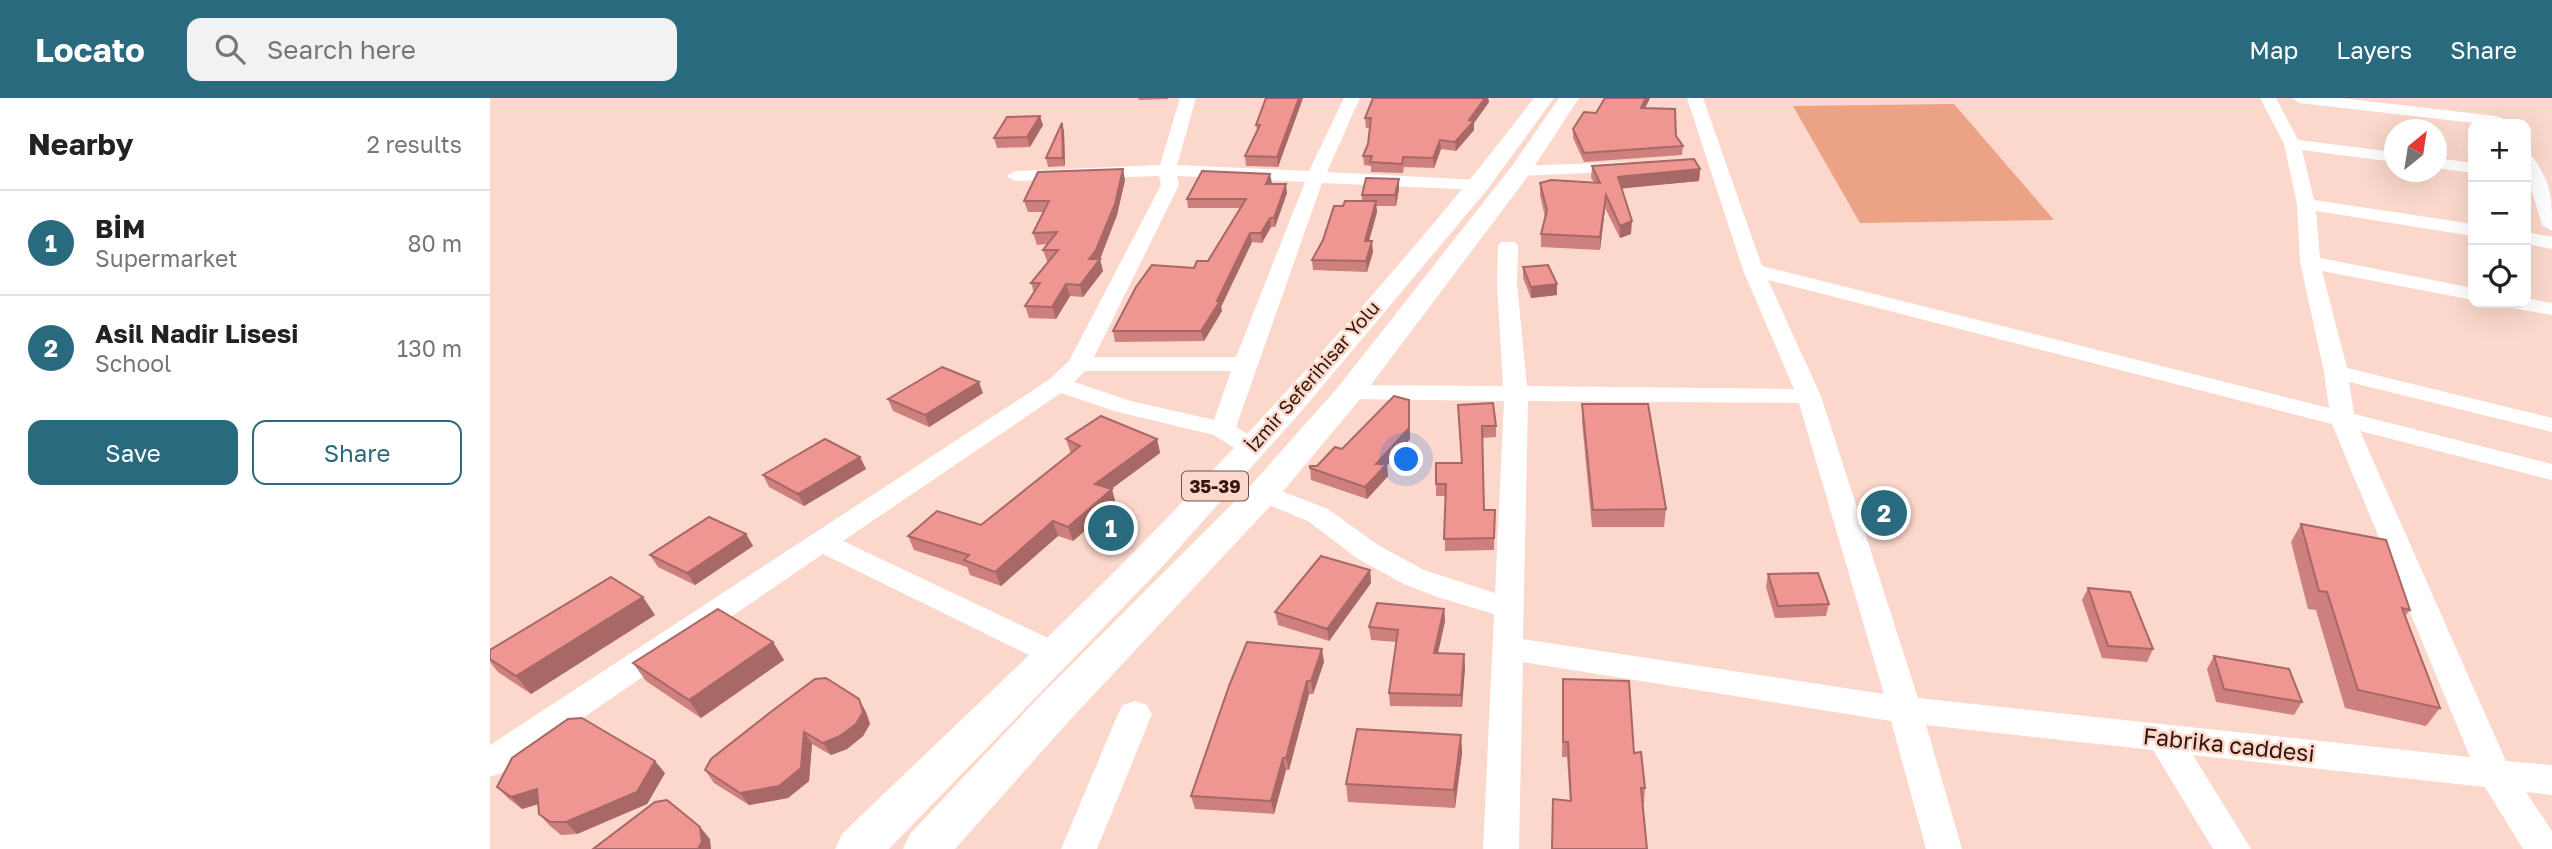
<!DOCTYPE html>
<html lang="en">
<head>
<meta charset="utf-8">
<style>
	body { margin:0; font-family:"Golos Text",sans-serif; background:#f2f2f2; color:#222 }
	.controls { position:absolute; right:21px; top:21px; display:grid; overflow:hidden; border-radius:14px; box-shadow:0 7px 28px #0002 }
	.controls button { width:63px; height:63px; display:grid; place-items:center; padding:0; border:0; border-bottom:2px solid #e0e0e0; background:#fff; color:#222; font:35px sans-serif }
	.compass { position:absolute; left:1894px; top:21px; width:63px; height:63px; border-radius:50%; background:#fff; box-shadow:0 7px 28px #0002; rotate:30deg }
	.you { position:absolute; left:917px; top:362px; width:24px; height:24px; margin:-18px; border:5px solid #fff; border-radius:50%; background:#1a73e8; box-shadow:0 0 0 10px #1a73e833 }
	.badge { display:grid; place-items:center; width:46px; height:46px; border-radius:50%; background:#2a6a7f; color:#fff; font-size:23px; font-weight:700 }
	.pin { position:absolute; translate:-50% -50%; border:4px solid #fff; box-shadow:0 2px 7px #0006 }
	.list { margin:0; padding:0; list-style:none }
	h2 { display:flex; justify-content:space-between; align-items:center; height:91px; margin:0; padding:0 28px; font-size:30px }
	h2 small { font-size:23px; font-weight:400; color:#767676 }
	.list li { display:grid; grid-template-columns:46px 1fr auto; gap:21px; align-items:center; box-sizing:border-box; height:105px; padding:0 28px; border-top:2px solid #e0e0e0 }
	.list b { display:block; font-size:26px; white-space:nowrap }
	.list p { margin:0; font-size:23px; white-space:nowrap; color:#767676 }
	.list em { font-size:23px; font-style:normal; color:#767676 }
	.actions { display:flex; gap:14px; padding:21px 28px }
	.actions a { flex:1; padding:16px 0; border:2px solid #2a6a7f; border-radius:14px; text-align:center; font-size:24px; color:#2a6a7f }
	.actions .main { background:#2a6a7f; color:#fff }
	.icon { flex:none; width:38px; height:38px; fill:none; stroke:currentColor; stroke-width:2; stroke-linecap:round; stroke-linejoin:round }
	.map { position:relative; flex:none; width:2062px; height:751px; overflow:hidden }
	header { display:flex; align-items:center; gap:42px; box-sizing:border-box; height:98px; padding:0 35px; background:#2a6a7f; color:#fff }
	header strong { font-size:33px }
	nav { display:flex; gap:38px; margin-inline-start:auto; font-size:24px }
	.search { width:490px; height:63px; background:#f2f2f2; display:flex; align-items:center; gap:18px; box-sizing:border-box; padding:0 24px; border-radius:14px; color:#767676; font-size:26px }
	main { display:flex }
	aside { flex:1; background:#fff }
	.map>svg:first-child { display:block }
	.green { fill:#eba285 }
	.lines { fill:none; stroke-linecap:round; stroke-linejoin:round }
	.minor { fill:#fff; fill-rule:evenodd }
	.major { fill:#fff; fill-rule:evenodd }
	.wall { fill:#ce807e }
	.shaded-wall { fill:#a76866 }
	.building { fill:#ef9592; stroke:#a76866; stroke-width:2 }
	.labels { text-anchor:middle; dominant-baseline:central; stroke-width:5; stroke-linejoin:round; paint-order:stroke }
	.shield { fill:#fbd8cb; stroke:#705044; stroke-width:2 }
	.shield-label { font-size:18px; font-weight:bold; fill:#34160a }
	.street-label { font-size:19px; fill:#34160a; stroke:#fbd8cb }
	.near-street-label { font-size:23px; fill:#34160a; stroke:#fbd8cb }
</style>
</head>
<body>
<header>
<strong>Locato</strong>
<div class="search"><svg class="icon" aria-label="search" viewBox="0 0 24 24"><circle cx="10" cy="10" r="6"/><path d="M15 15l6 6"/></svg>Search here</div>
<nav><a>Map</a><a>Layers</a><a>Share</a></nav>
</header>
<main>
<aside>
<h2>Nearby<small>2 results</small></h2>
<ul class="list">
<li><span class="badge">1</span><div><b>BİM</b><p>Supermarket</p></div><em>80 m</em></li>
<li><span class="badge">2</span><div><b>Asil Nadir Lisesi</b><p>School</p></div><em>130 m</em></li>
</ul>
<div class="actions"><a class="main">Save</a><a>Share</a></div>
</aside>
<div class="map">
<svg width="2062" height="751" viewBox="0 0 2062 751">
	<rect width="100%" height="100%" fill="#fbd8cb"/>
	<polygon class="green" points="1464,6 1564,122 1370,125 1303,8"/>
	<g class="lines">
		<g class="minor">
			<path d="M690,0H706L687,67L819,73L854,0H870L837,74L989,82L998,87L989,92L832,85L746,329L770,343L774,349L770,355L761,357L752,355L724,337L624,313L571,295L353,443L575,548L580,556L575,564L564,568L553,564L333,456L12,675L0,679V647L560,281L579,263L671,87L669,78L525,83L516,78L525,73L670,67ZM687,78L815,84L746,259H604L689,87ZM595,273H741L724,322L641,303L584,284Z"/>
			<path d="M1197,0H1213L1272,168L1839,310L1834,274L1810,164L1807,106L1794,46L1770,0H1786L1808,42L1904,54V64L1812,52L1824,102L1983,126V138L1826,113L1830,160L1983,190V202L1832,173L1857,270L2062,320V334L1859,284L1864,316L2062,366V382L1870,333L2016,663L2062,667V697L2036,694L2062,733V751H2033L1995,689L1703,657L1761,751H1723L1663,652L1436,627L1472,751H1436L1401,623L1033,564L1029,751H993L1004,516L947,499L914,486L868,461L818,423L764,401L760,395L764,389L773,386L838,411L888,447L934,472L1005,495L1014,303L860,301L852,299L848,294L852,289L860,287L1013,288L1007,186L1008,148L1011,144H1025L1028,148L1027,186L1037,288L1304,291L1253,172ZM1278,182L1842,326L1980,659L1428,600L1331,298ZM1038,303L1309,305L1394,596L1033,541Z"/>
			<polygon points="1802,0 1850,0 2006,18 2012,20 2017,26 1992,26 1810,5"/>
			<path d="M2036,57L2042,58C2062,86 2062,99 2062,133L2052,127L2036,74Z"/>
			<polygon points="1946,60 1983,65 1983,75 1946,70"/>
			<polygon points="1137,64 1143,65 1146,69 1143,73 1030,78 1021,73 1030,68"/>
			<polygon points="2036,134 2062,139 2062,151 2036,146"/>
			<polygon points="2036,200 2062,205 2062,217 2022,210 2019,205 2036,205"/>
			<polygon points="645,603 657,607 662,616 607,751 571,751 628,616 633,607"/>
		</g>
		<g class="major">
			<path d="M1044,0H1064L997,92L809,316L670,471L399,751H345L352,736C449,642 549,550 645,453C785,310 922,159 1044,0Z"/>
			<polygon points="1069,0 1089,0 1038,78 871,300 785,403 579,623 465,751 413,751 420,736 549,599 761,387 849,288 1022,68"/>
		</g>
	</g>
	<g class="wall">
		<polygon points="648,0 678,0 678,1 649,2"/>
		<polygon points="813,0 788,69 756,68 755,58 767,32 766,27"/>
		<polygon points="883,0 998,0 999,4 984,25 984,32 966,53 951,51 944,70 914,69 913,75 881,74 881,68 874,67 873,58 878,46 880,30 876,30 875,20"/>
		<polygon points="1115,0 1160,0 1155,10 1186,38 1193,48 1192,57 1094,64 1083,40 1083,31 1106,15"/>
		<polygon points="553,27 540,49 507,50 504,40"/>
		<polygon points="574,33 575,68 558,69 556,60"/>
		<polygon points="1102,68 1210,71 1209,83 1132,90 1141,136 1130,140 1115,110 1110,152 1051,149 1051,136 1055,119 1050,97 1050,85 1104,84 1101,80"/>
		<polygon points="909,81 909,91 906,108 886,108 887,114 879,143 883,154 877,174 823,172 822,162 853,108 872,103 872,97"/>
		<polygon points="635,82 627,117 610,161 613,173 593,199 580,198 566,221 539,220 535,208 544,195 541,185 559,163 557,163 553,152 557,146 547,147 543,135 554,114 538,114 534,103"/>
		<polygon points="782,85 781,86 797,95 785,129 781,129 772,145 762,144 731,209 732,213 714,243 625,244 623,233 704,170 718,163 751,110 698,110 697,101"/>
		<polygon points="1033,169 1067,186 1067,197 1041,200 1033,180"/>
		<polygon points="493,295 439,329 403,313 398,301"/>
		<polygon points="1092,306 1176,411 1174,429 1102,429 1092,323"/>
		<polygon points="968,307 1006,328 1006,339 992,340 994,412 1005,412 1004,452 955,453 955,398 946,398 946,386 972,365"/>
		<polygon points="920,314 920,341 897,367 898,378 877,401 821,382 820,370 827,368 852,351"/>
		<polygon points="576,341 667,341 670,355 621,391 626,406 583,443 568,438 511,488 480,477 477,469 424,452 418,438 491,427 581,356"/>
		<polygon points="370,359 376,371 314,408 279,389 273,377"/>
		<polygon points="1811,426 1920,512 1915,518 1950,610 1936,628 1855,610 1826,512 1818,511 1801,444"/>
		<polygon points="256,436 263,448 205,487 168,469 160,457"/>
		<polygon points="880,472 881,485 839,543 788,527 785,514"/>
		<polygon points="1278,476 1339,506 1336,518 1285,520 1276,489"/>
		<polygon points="1598,490 1663,551 1657,564 1612,560 1592,502"/>
		<polygon points="954,511 955,523 948,555 975,569 972,609 900,608 899,595 907,544 881,542 879,529"/>
		<polygon points="165,517 41,596 8,574 0,564 0,552"/>
		<polygon points="283,544 294,562 211,620 156,583 143,565"/>
		<polygon points="1724,558 1812,604 1804,617 1726,604 1717,571"/>
		<polygon points="834,564 823,596 819,596 799,672 796,672 784,716 705,711 701,698"/>
		<polygon points="1073,597 1144,655 1155,690 1154,706 1080,703 1077,659 1072,659"/>
		<polygon points="376,614 380,626 373,638 357,651 341,657 322,646 319,683 298,700 259,707 224,685 215,672 221,661"/>
		<polygon points="971,637 972,655 965,710 858,704 856,686"/>
		<polygon points="175,675 157,706 87,736 71,737 60,728 49,716 48,706 32,711 19,701 7,689"/>
	</g>
	<g class="shaded-wall">
		<polygon points="809,0 813,0 788,69 787,59"/>
		<polygon points="995,0 998,0 999,4 984,25 984,32 966,53 965,44"/>
		<polygon points="1156,0 1160,0 1151,18 1151,10"/>
		<polygon points="550,18 553,27 540,49 537,39"/>
		<polygon points="572,25 574,33 575,68 573,60"/>
		<polygon points="950,42 951,51 944,70 943,60"/>
		<polygon points="633,71 635,82 627,117 610,161 613,173 593,199 590,187"/>
		<polygon points="1210,71 1209,83 1127,91 1128,79"/>
		<polygon points="780,76 782,85 778,95 776,86"/>
		<polygon points="909,81 909,91 906,108 905,97"/>
		<polygon points="796,86 797,95 785,129 784,120"/>
		<polygon points="1116,97 1115,110 1110,152 1110,139"/>
		<polygon points="886,103 887,114 876,154 875,143"/>
		<polygon points="780,120 781,129 772,145 771,135"/>
		<polygon points="1142,123 1141,136 1130,140 1130,128"/>
		<polygon points="760,135 762,144 731,209 732,213 714,243 711,233"/>
		<polygon points="882,143 883,154 877,174 876,163"/>
		<polygon points="576,186 580,198 566,221 562,209"/>
		<polygon points="1067,186 1067,197 1041,200 1041,189"/>
		<polygon points="489,284 493,295 439,329 435,317"/>
		<polygon points="919,302 920,341 897,367 898,378 877,401 875,389 886,366"/>
		<polygon points="667,341 670,355 609,400 605,386"/>
		<polygon points="370,359 376,371 314,408 308,396"/>
		<polygon points="622,391 626,406 583,443 578,429"/>
		<polygon points="563,423 568,438 511,488 505,474"/>
		<polygon points="256,436 263,448 205,487 197,475"/>
		<polygon points="880,472 881,485 839,543 837,531"/>
		<polygon points="153,499 165,517 41,596 26,578"/>
		<polygon points="954,511 955,523 945,568 944,555"/>
		<polygon points="283,544 294,562 211,620 199,602"/>
		<polygon points="832,551 834,564 823,596 821,583"/>
		<polygon points="974,556 975,569 972,609 971,597"/>
		<polygon points="817,583 819,596 799,672 796,660"/>
		<polygon points="369,601 376,614 380,626 373,638 357,651 341,657 333,645"/>
		<polygon points="314,634 322,646 319,683 298,700 259,707 250,695"/>
		<polygon points="971,637 972,655 965,710 964,692"/>
		<polygon points="793,660 796,672 784,716 781,703"/>
		<polygon points="165,663 175,675 157,706 87,736 76,724"/>
		<polygon points="47,691 58,703 32,711 21,699"/>
		<polygon points="210,729 220,741 221,751 208,751"/>
	</g>
	<g class="building">
		<polygon points="776,0 809,0 787,59 755,58 770,27 766,27"/>
		<polygon points="883,0 995,0 979,22 984,23 965,44 950,42 943,60 913,59 912,66 880,64 882,58 873,58 878,46 881,20 875,20"/>
		<polygon points="1115,0 1156,0 1151,10 1185,11 1186,38 1193,48 1094,55 1083,31 1094,14 1106,15"/>
		<polygon points="550,18 537,39 504,40 517,19"/>
		<polygon points="572,25 573,60 556,60"/>
		<polygon points="1204,61 1210,71 1128,79 1142,123 1130,128 1116,97 1110,139 1051,136 1057,112 1050,85 1061,82 1110,85 1102,68"/>
		<polygon points="633,71 625,106 606,152 599,161 610,161 590,187 576,186 562,209 535,208 550,185 541,185 568,152 553,152 567,134 543,135 559,103 534,103 548,74"/>
		<polygon points="712,73 780,76 776,86 796,86 784,120 780,120 771,135 760,135 727,203 730,203 711,233 623,233 646,189 662,167 704,170 707,163 718,163 756,101 697,101"/>
		<polygon points="876,80 909,81 905,97 872,97"/>
		<polygon points="855,103 886,103 875,143 882,143 876,163 822,162 833,142 844,108 853,108"/>
		<polygon points="1058,167 1067,186 1041,189 1033,169"/>
		<polygon points="452,269 489,284 435,317 398,301"/>
		<polygon points="904,298 919,302 919,330 886,366 897,366 875,389 820,370 820,368 827,368 845,349 852,351"/>
		<polygon points="1003,305 1006,328 992,328 994,412 1005,412 1004,440 954,441 956,386 946,386 946,365 972,365 968,307"/>
		<polygon points="1092,306 1158,306 1176,411 1103,412"/>
		<polygon points="611,318 667,341 605,386 622,391 578,429 563,423 505,474 474,462 479,457 418,438 447,413 491,427 590,348 576,341"/>
		<polygon points="335,341 370,359 308,396 273,377"/>
		<polygon points="219,419 256,436 197,475 160,457"/>
		<polygon points="1811,426 1896,442 1920,512 1912,510 1950,610 1868,592 1837,494 1829,493"/>
		<polygon points="831,458 880,472 837,531 785,514"/>
		<polygon points="1328,475 1339,506 1288,508 1278,476"/>
		<polygon points="121,479 153,499 26,578 0,561 0,552"/>
		<polygon points="1598,490 1640,494 1663,551 1618,548"/>
		<polygon points="887,505 954,511 944,555 974,556 971,597 899,595 908,532 879,529"/>
		<polygon points="228,511 283,544 199,602 143,565"/>
		<polygon points="757,544 832,551 821,583 817,583 796,660 793,660 781,703 701,698 739,588"/>
		<polygon points="1724,558 1799,571 1812,604 1734,591"/>
		<polygon points="336,580 369,601 373,614 366,626 350,638 333,645 314,634 311,670 289,688 250,695 215,672 221,661 282,613 325,581"/>
		<polygon points="1073,581 1139,583 1144,655 1151,654 1155,690 1151,690 1157,751 1062,751 1063,701 1081,703 1078,644 1073,644"/>
		<polygon points="92,620 165,663 147,694 76,724 60,724 49,716 47,691 21,699 7,689 22,660 78,621"/>
		<polygon points="867,631 971,637 964,692 856,686"/>
		<polygon points="177,702 210,729 212,744 208,751 103,751 165,704"/>
	</g>
	<g class="labels">
		<rect class="shield" x="692" y="373.5" width="66" height="29" rx="5"/>
		<g class="shield-label">
			<text x="725" y="388">35-39</text>
		</g>
		<g class="street-label">
			<text transform="translate(822 278) rotate(-49)">İzmir Seferihisar Yolu</text>
		</g>
		<g class="near-street-label">
			<text transform="translate(1739 646) rotate(6)">Fabrika caddesi</text>
		</g>
	</g>
</svg>
<div class="controls">
<button>+</button>
<button>−</button>
<button><svg class="icon" aria-label="locate" viewBox="0 0 24 24"><circle cx="12" cy="12" r="6"/><path d="M12 2v4M12 18v4M2 12h4M18 12h4"/></svg></button>
</div>
<svg class="compass" viewBox="-18 -18 36 36"><path d="M0-13l5 13h-10z" fill="#e53935"/><path d="M0 13l5-13h-10z" fill="#767676"/></svg>
<div class="you"></div>
<div class="pin badge" style="left:621px;top:430px">1</div>
<div class="pin badge" style="left:1394px;top:415px">2</div>
</div>
</main>
</body>
</html>
